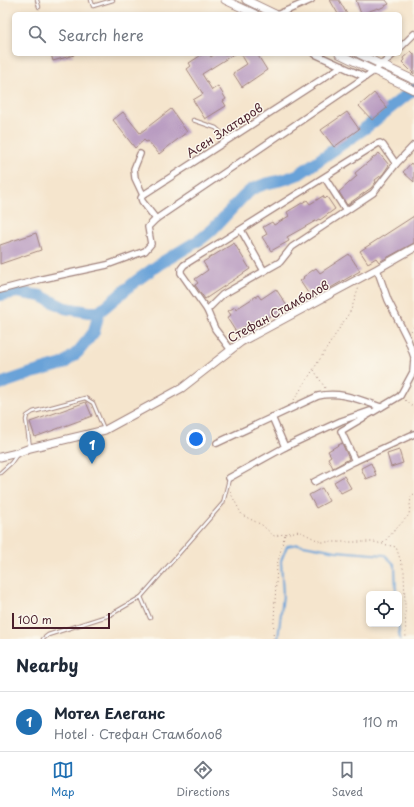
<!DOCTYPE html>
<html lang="en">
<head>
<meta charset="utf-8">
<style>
	body { margin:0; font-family:"Playpen Sans",sans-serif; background:#f6f6f7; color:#1f2937 }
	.controls { position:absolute; right:12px; bottom:12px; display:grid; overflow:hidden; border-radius:6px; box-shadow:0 2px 6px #0003 }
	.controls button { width:36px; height:36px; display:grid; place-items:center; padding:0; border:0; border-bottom:1px solid #e0e1e3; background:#fff; color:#1f2937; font:20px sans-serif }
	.scale { position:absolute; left:12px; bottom:10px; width:98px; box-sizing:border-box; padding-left:4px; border:2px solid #4a1f2b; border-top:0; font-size:11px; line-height:14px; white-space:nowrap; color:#4a1f2b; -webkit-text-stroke:3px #fbf7ec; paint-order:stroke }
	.you { position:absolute; left:196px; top:439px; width:14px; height:14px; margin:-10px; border:3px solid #fff; border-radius:50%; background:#1a73e8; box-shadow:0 0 0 6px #1a73e833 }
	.badge { display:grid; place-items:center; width:26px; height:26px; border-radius:50%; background:#1f6fb2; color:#fff; font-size:13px; font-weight:700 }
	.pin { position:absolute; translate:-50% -33px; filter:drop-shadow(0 1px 2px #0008) }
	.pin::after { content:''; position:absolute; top:21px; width:14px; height:12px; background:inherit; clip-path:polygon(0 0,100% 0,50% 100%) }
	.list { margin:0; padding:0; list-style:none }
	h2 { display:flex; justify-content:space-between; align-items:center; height:52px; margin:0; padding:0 16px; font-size:17px }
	h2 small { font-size:13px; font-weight:400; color:#747a83 }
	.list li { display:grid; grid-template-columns:26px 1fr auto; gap:12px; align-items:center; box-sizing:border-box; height:60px; padding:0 16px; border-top:1px solid #e0e1e3 }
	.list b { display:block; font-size:15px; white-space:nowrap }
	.list p { margin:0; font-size:13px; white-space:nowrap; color:#747a83 }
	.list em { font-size:13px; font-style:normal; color:#747a83 }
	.icon { flex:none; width:22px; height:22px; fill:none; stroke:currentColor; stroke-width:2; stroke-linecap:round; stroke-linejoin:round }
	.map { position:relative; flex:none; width:414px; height:639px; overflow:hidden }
	.search { position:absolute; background:#fff; box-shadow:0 2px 6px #0003; left:12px; right:12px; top:12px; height:44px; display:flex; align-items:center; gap:10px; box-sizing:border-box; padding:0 14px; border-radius:6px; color:#747a83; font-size:15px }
	.sheet { height:112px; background:#fff }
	nav { display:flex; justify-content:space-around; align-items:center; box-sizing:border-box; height:56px; border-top:1px solid #e0e1e3; background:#fff; font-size:11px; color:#747a83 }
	nav a { display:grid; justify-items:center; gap:2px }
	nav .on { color:#1f6fb2 }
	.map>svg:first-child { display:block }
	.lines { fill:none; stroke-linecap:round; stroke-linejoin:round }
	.stream { stroke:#69a2d8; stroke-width:2 }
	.river { stroke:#69a2d8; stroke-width:12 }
	.building { fill:#b99cc1 }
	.service-casing { stroke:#a0827c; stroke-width:4.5 }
	.minor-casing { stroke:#a0827c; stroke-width:8 }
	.tertiary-casing { stroke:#a0827c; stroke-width:9 }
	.path { stroke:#a0827c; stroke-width:1; stroke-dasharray:1 3; stroke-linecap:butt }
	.service { stroke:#fff; stroke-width:2.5 }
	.minor { stroke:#fff; stroke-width:5.5 }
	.tertiary { stroke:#fff; stroke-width:7 }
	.labels { text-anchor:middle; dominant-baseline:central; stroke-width:3; stroke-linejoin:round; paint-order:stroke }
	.street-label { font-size:12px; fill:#4a1f2b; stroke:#fbf7ec }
</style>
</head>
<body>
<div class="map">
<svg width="414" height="639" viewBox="0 0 414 639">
	<rect width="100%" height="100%" fill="#fbf7ec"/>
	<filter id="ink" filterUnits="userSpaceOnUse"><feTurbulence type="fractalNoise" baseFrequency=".025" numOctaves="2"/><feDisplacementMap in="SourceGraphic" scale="8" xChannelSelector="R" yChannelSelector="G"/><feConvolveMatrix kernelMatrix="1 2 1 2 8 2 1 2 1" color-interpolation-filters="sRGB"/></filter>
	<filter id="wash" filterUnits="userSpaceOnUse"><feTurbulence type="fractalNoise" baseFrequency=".012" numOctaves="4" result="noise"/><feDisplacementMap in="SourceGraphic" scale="16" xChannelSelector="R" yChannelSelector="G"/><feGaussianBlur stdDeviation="0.9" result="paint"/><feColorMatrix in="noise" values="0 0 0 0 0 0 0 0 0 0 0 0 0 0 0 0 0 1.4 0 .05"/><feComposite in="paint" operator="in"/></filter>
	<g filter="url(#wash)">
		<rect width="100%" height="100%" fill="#f5e5cd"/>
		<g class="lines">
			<g class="stream">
				<polyline points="398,624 400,639"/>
				<polyline points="278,639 283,595 281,561 287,546 298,544 336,551 385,555 395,565 396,594"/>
			</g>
			<g class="river">
				<polyline points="0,295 17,292 41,296 65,308 89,312 99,312"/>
				<polyline points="0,384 32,373 63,364 78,352 94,332 99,312 136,281 161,263 201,239 212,230 242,198 252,189 265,184 286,179 299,174 368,126 414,89"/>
			</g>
		</g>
		<g id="blocks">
			<g class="building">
				<polygon points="330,0 339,0 347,14 338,14"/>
				<polygon points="356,0 386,0 389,4 379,9 378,8 361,14"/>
				<polygon points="411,51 414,54 414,74 402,62 404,60 403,58"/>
				<polygon points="51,54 74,54 74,55 53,61"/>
				<polygon points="203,54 209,54 211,57 215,54 234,54 202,74 212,90 218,86 226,99 223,101 226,106 205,119 193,100 203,94 187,69 191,66 189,63"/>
				<polygon points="241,54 257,54 267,70 242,87 233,73 247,64"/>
				<polygon points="374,93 387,108 372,120 359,106"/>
				<polygon points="171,109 187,132 159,154 148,141 146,142 144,140 135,148 113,120 123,112 140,133"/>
				<polygon points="347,112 359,129 334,147 321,130"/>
				<polygon points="379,153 389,165 383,174 375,180 376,182 371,188 347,205 339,192 357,176 355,173"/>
				<polygon points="411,163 414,167 414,182 403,172"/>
				<polygon points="323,196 325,199 327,197 335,209 320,220 319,219 287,237 289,241 271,251 262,237 267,234 263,227 272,222 274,225 289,216 287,212 307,200 310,204"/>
				<polygon points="414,216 414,243 379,262 376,258 368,263 360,251"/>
				<polygon points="36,233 41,250 0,264 0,245"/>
				<polygon points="234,243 250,269 205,299 195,285 198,283 195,279 208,270 203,262"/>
				<polygon points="349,254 360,271 327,290 324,286 310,296 300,281 304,278 303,277 316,268 320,273"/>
				<polygon points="276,289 287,306 255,325 253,321 236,332 227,318 231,315 228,311 235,307 236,309 258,295 261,299"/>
				<polygon points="86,402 92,416 35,437 30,422"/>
				<polygon points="342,443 349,459 333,468 328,458 331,456 328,451"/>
				<polygon points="399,450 403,463 391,467 387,454"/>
				<polygon points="371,463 376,475 366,479 361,468"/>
				<polygon points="344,476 351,488 341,493 334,482"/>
				<polygon points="322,488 329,501 316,508 309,495"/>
			</g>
		</g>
	</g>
	<g filter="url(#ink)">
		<use href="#blocks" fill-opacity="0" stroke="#a0827c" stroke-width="1"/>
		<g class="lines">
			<g class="service-casing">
				<g id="service">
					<polyline points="37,0 39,7"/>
					<polyline points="91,0 93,6 113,0"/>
					<polyline points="193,120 216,128 228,139"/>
					<polyline points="30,447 26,420 27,416 33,412 85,398 93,403 104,429"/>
					<polyline points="0,473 11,463 16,456"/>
					<polyline points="150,618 141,597 223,503 229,479"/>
					<polyline points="43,639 48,635 110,615 141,597"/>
				</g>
			</g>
			<g class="minor-casing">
				<g id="minor">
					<polyline points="279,14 311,0"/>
					<polyline points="400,48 414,34"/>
					<polyline points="315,54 365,77"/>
					<polyline points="140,154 134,169 135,178 143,195"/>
					<polyline points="325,178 346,211"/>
					<polyline points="156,219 374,71 394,54"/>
					<polyline points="241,230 264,271"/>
					<polyline points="377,269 388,300 408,340 414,357"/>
					<polyline points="0,290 42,279 107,265 145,251 151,244 148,227 156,219 142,201 141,198 143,195 342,66"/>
					<polyline points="207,310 181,273 181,269 184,265 377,144 380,143 383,145 396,164"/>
					<polyline points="231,350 215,329 207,310 222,295 280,262 292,247 373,193 396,164 414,145"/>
					<polyline points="414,359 413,372 400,396 341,431 355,461 414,434"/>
					<path d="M217,443L318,396C341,391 360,400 381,407"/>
					<polyline points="285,447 341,421 370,411"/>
					<polyline points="229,478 285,447 272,417"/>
					<polyline points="314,482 355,461"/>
				</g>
			</g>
			<g class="tertiary-casing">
				<g id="tertiary">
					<polyline points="225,0 255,14"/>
					<polyline points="246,0 275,14"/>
					<polyline points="339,54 414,90"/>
					<polyline points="359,54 414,80"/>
					<polyline points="0,457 17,453 30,448 105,430 182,388 241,342 377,269 414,248"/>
				</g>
			</g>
			<g class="path">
				<polyline points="411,331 414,327"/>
				<polyline points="314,370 325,388"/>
				<polyline points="294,400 351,310 359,287"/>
				<polyline points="405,400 414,408"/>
				<polyline points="230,492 242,515 262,525 274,536 299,531 321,542 374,542 396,547 404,571 406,639"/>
				<polyline points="383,543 409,515 411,496 414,494"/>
				<polyline points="273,639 277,565 285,534"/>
			</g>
			<use href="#service" class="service"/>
			<use href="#minor" class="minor"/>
			<use href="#tertiary" class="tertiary"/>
		</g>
	</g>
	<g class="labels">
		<g class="street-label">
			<text transform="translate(224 130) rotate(-33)">Асен Златаров</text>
			<text transform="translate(278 311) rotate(-29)">Стефан Стамболов</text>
		</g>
	</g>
</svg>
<div class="controls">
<button><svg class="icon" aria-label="locate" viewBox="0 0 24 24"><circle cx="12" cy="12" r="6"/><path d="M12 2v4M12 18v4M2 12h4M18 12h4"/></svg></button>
</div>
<div class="scale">100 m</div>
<div class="you"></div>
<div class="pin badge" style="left:92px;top:464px">1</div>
<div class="search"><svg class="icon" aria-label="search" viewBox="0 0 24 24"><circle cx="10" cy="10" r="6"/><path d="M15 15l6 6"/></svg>Search here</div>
</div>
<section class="sheet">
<h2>Nearby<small></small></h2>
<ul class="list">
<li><span class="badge">1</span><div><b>Мотел Елеганс</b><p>Hotel · Стефан Стамболов</p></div><em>110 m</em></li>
</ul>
</section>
<nav>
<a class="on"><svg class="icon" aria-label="map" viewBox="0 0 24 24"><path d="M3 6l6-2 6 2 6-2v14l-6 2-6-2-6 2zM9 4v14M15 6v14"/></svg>Map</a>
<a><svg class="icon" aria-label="directions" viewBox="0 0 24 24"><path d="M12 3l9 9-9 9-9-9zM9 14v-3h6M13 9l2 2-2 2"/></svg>Directions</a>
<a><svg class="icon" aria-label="saved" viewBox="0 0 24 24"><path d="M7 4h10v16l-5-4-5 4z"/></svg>Saved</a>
</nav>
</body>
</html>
